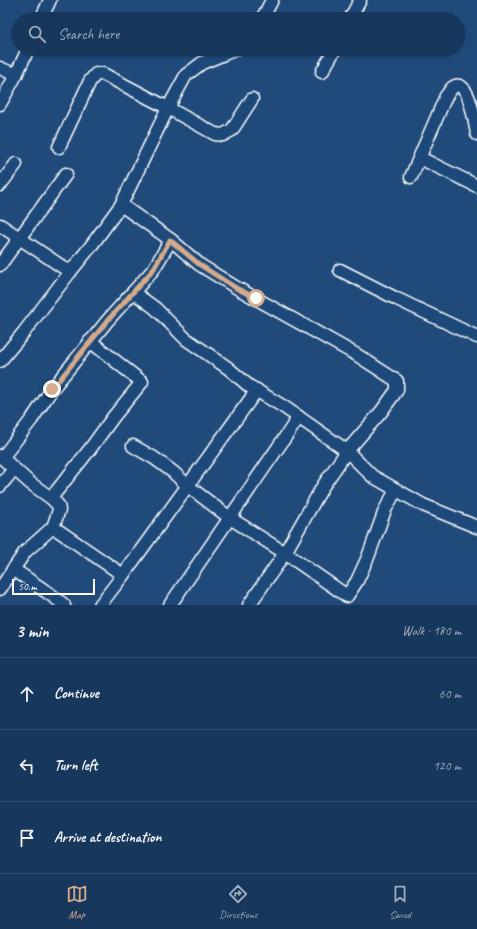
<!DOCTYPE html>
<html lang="en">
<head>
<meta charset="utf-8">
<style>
	body { margin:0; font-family:Caveat,sans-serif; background:#203f62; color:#f1f3f6 }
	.scale { position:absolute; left:12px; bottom:10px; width:83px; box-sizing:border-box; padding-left:4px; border:2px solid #fff; border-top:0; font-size:11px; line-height:14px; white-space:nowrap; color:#fff; -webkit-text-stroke:3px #1f4a7a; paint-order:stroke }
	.stop { position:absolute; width:12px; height:12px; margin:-9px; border:3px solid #d6ab8b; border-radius:50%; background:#fff }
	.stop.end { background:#d6ab8b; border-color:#fff; box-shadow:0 1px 4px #0008 }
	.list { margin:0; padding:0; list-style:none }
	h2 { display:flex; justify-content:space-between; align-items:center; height:52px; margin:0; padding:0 16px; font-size:17px }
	h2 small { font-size:13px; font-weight:400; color:#9eacbb }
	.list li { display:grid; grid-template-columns:26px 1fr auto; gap:12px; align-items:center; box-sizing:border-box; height:72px; padding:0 16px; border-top:1px solid #365272 }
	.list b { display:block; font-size:15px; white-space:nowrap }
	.list em { font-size:13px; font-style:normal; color:#9eacbb }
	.icon { flex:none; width:22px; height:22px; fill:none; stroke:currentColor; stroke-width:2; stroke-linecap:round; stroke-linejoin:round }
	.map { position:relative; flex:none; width:477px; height:605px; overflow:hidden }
	.search { position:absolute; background:#17385c; box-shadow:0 1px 3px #0004; left:12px; right:12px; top:12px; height:44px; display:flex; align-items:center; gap:10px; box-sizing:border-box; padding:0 14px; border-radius:22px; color:#9eacbb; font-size:15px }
	.sheet { height:268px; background:#17385c }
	nav { display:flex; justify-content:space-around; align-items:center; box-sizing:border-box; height:56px; border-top:1px solid #365272; background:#17385c; font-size:11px; color:#9eacbb }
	nav a { display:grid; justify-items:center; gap:2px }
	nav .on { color:#d6ab8b }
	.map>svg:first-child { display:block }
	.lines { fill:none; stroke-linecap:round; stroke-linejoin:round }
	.street-casing { stroke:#fff; stroke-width:15 }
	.street { stroke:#1f4a7a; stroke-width:12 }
	.route { stroke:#d6ab8b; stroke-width:5 }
</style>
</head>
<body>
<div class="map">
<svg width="477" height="605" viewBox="0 0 477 605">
	<rect width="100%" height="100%" fill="#1f4a7a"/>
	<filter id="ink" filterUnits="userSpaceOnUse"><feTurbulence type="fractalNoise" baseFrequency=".025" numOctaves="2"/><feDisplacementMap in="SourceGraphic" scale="8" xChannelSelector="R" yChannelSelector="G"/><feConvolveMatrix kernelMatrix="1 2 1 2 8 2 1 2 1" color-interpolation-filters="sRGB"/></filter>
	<g filter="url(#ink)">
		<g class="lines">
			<g class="street-casing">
				<g id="street">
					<polyline points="41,19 50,0"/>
					<polyline points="262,19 272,0"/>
					<polyline points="350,19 360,0"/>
					<polyline points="0,68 16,75 28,49"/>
					<polyline points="322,72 335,49"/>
					<polyline points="0,104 16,75"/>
					<polyline points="59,147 90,81 96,74 103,74 168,108 215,134 223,135 232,130 252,99"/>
					<polyline points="420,158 477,186"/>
					<path d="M411,177L446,96C448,94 450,90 452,88C469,74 475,125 477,134"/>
					<polyline points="0,185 16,164"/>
					<polyline points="121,205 168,108 186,75 202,63 236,49"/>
					<polyline points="0,225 70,272"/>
					<polyline points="0,265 66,174"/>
					<polyline points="340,270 397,299 477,337"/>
					<polyline points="133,292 155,308 186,339 228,368 249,386 284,407 347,451 372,476 423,505 477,527"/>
					<polyline points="0,361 24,332 70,272 91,246 121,205 171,240 200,265 237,288 357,355 397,381 397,390 381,412 347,451 323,486 283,556 249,605"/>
					<polyline points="133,446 154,458 173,472 188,486 230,518 285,553 347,596 357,581 368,557 385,510 396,490"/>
					<polyline points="0,456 30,483 51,498 58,505 59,510 53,527 25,552 0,589"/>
					<polyline points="2,458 32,419 52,389 108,320 153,270 171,240"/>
					<polyline points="0,486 14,469"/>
					<polyline points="51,498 90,449 114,416 142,382 90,341"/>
					<polyline points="53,527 123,575"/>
					<polyline points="13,569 54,597 64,605"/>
					<polyline points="100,605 123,575 257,390"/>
					<polyline points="170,605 299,417"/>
				</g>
			</g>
			<use href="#street" class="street"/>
		</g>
	</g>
	<g class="lines" filter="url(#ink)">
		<polyline class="route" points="52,389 108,320 153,270 170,240 200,265 236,288 256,298"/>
	</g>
</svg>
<div class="scale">50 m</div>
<div class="stop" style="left:256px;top:298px"></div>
<div class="stop end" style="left:52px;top:389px"></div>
<div class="search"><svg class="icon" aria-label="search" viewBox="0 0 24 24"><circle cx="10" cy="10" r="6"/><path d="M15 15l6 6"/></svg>Search here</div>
</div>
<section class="sheet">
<h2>3 min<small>Walk · 180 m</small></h2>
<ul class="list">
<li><svg class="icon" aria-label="ahead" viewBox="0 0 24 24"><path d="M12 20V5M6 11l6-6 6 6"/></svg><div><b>Continue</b></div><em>60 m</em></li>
<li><svg class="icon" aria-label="left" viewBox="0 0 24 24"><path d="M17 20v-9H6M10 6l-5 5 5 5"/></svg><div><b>Turn left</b></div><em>120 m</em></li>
<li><svg class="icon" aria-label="arrive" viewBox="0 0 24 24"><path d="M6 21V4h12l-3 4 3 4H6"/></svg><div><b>Arrive at destination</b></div></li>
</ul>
</section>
<nav>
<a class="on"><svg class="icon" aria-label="map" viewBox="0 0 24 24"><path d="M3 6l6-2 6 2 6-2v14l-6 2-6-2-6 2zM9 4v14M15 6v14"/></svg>Map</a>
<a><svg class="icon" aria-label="directions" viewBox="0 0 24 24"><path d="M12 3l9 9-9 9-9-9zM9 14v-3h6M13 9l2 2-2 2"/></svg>Directions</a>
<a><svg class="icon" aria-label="saved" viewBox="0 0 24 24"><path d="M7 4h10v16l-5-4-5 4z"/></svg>Saved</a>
</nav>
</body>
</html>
